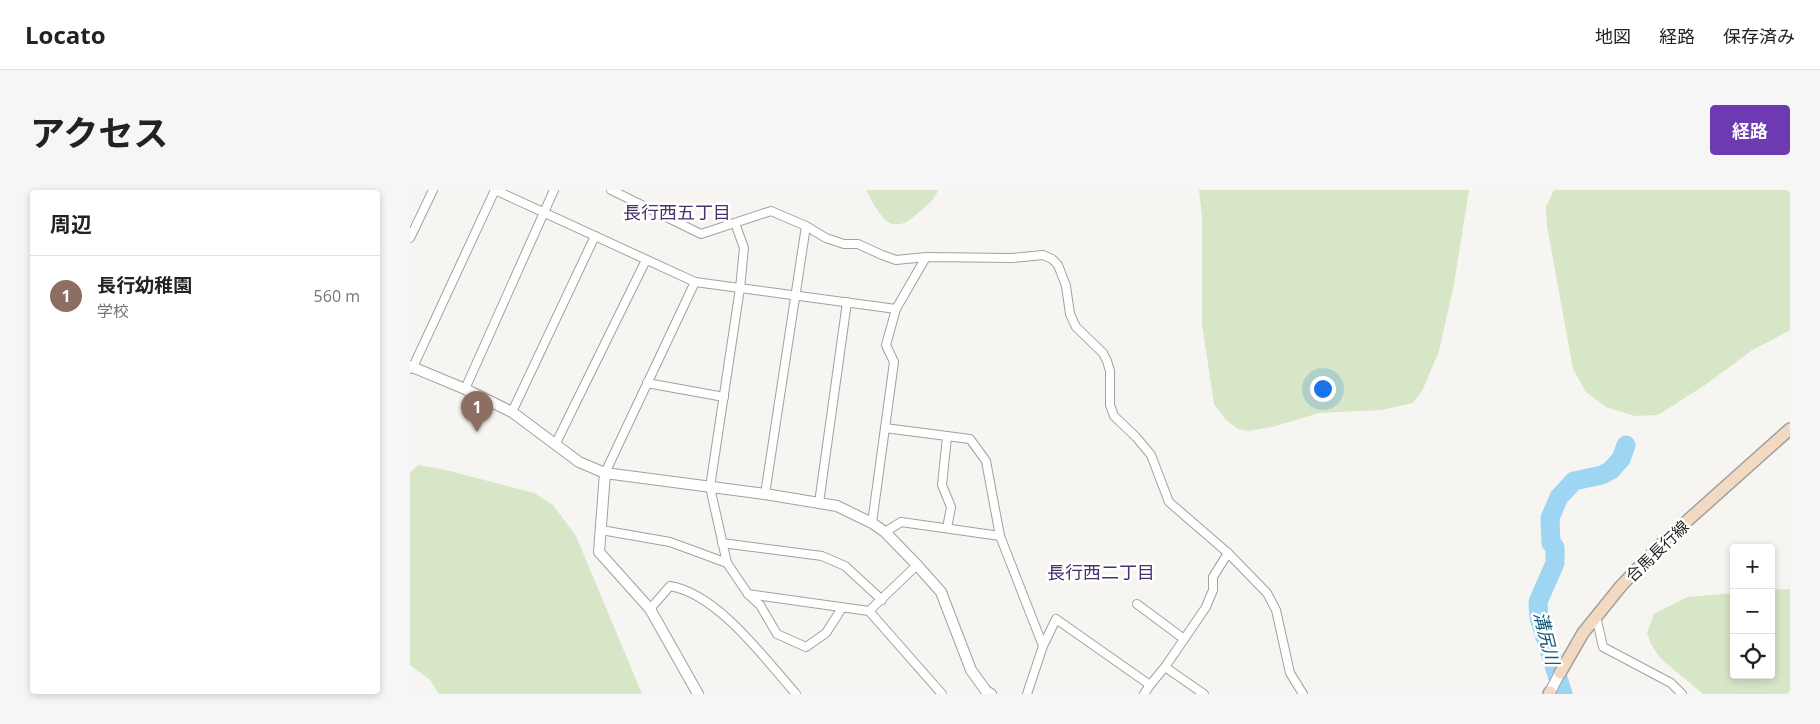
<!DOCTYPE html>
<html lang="ja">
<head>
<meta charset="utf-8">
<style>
	body { margin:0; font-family:"Open Sans","Noto Sans JP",sans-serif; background:#f6f6f6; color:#222 }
	.controls { position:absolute; right:15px; bottom:15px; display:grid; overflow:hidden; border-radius:5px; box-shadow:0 2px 8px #0003 }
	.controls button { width:45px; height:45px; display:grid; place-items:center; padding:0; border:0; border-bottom:1px solid #e0e0e0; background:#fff; color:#222; font:25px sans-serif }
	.you { position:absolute; left:912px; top:198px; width:18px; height:18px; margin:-12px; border:4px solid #fff; border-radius:50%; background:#1a73e8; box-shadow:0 0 0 8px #1a73e833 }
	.badge { display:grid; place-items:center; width:32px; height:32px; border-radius:50%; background:#6e3ab1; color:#fff; font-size:16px; font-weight:700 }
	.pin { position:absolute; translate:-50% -41px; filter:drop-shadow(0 1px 2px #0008) }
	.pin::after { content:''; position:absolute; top:26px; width:18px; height:15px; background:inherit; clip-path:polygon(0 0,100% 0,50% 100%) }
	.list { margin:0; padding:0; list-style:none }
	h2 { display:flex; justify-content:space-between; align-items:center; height:65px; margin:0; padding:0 20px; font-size:21px }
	h2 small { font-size:16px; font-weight:400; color:#767676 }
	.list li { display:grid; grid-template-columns:32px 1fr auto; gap:15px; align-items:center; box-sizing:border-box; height:80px; padding:0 20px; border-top:1px solid #e0e0e0 }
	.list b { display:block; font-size:19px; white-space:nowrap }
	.list p { margin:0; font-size:16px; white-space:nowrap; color:#767676 }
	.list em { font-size:16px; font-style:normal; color:#767676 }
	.icon { flex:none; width:28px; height:28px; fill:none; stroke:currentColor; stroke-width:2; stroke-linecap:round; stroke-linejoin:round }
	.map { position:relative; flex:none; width:1380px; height:504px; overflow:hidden; border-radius:5px }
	header { display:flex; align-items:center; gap:30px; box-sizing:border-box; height:70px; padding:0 25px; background:#fff; border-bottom:1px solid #e0e0e0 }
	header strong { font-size:24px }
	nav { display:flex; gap:28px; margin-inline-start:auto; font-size:18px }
	.intro { display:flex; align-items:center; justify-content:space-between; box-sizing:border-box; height:120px; padding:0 30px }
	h1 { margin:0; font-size:35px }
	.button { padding:12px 22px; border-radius:5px; background:#6e3ab1; color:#fff; font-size:18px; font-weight:700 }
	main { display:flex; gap:30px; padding:0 30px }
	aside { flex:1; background:#fff; border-radius:5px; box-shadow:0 2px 8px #0003 }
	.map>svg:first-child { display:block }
	.green { fill:#d6e6c6 }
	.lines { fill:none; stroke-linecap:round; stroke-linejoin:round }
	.river { stroke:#9ed5f3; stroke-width:19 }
	.minor-casing { stroke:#a3a19e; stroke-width:10 }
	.tertiary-casing { stroke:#a3a19e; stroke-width:12 }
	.secondary-casing { stroke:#a3a19e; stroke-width:14 }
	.minor { stroke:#fff; stroke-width:8 }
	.tertiary { stroke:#fff; stroke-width:10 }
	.secondary { stroke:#f1dac1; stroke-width:11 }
	.labels { text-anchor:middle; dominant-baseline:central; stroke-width:5; stroke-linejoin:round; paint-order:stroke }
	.street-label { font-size:16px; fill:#232221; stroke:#fff }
	.neighbourhood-label { font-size:18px; fill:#48316c; stroke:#fff }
	.water-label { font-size:18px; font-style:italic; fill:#175b78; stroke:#fff }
</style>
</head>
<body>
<header>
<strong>Locato</strong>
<nav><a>地図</a><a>経路</a><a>保存済み</a></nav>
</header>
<div class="intro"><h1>アクセス</h1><a class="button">経路</a></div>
<main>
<aside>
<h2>周辺<small></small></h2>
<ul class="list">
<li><span class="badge" style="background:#8d6e63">1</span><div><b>長行幼稚園</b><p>学校</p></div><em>560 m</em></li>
</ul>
</aside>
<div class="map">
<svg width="1380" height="504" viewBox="0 0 1380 504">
	<rect width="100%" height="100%" fill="#f7f5f1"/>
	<g class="green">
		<path d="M456,0H528C525,10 516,16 508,23C480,50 469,24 456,0Z"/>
		<polygon points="789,0 1059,0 1044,94 1029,161 1013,199 1003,213 971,220 909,223 862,237 838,241 828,239 816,230 804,214 792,134 792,27"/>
		<polygon points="1144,0 1380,0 1380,140 1341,161 1295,195 1248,225 1225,226 1196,217 1176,202 1163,179 1137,36 1136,17"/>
		<polygon points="8,275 36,280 124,303 143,315 166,346 232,504 29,504 20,490 0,475 0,283"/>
		<polygon points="1380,399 1380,504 1293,504 1250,468 1241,454 1237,443 1244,424 1277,407 1324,403 1324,485 1361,485 1361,400"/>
	</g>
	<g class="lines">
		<polyline class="river" points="1153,504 1129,428 1128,412 1145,373 1145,357 1141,353 1140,328 1149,307 1164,291 1192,285 1201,280 1211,269 1216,255"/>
		<g class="minor-casing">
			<g id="minor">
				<polyline points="201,0 291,44 361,21 396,36 355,304"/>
				<polyline points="325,33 334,58 330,98 300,297 317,373 338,404 459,421 532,504"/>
				<polyline points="396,36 416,48 434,54 448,54 472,65 486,70 516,67 602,68 633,65 642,69 648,75 656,96 660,124 666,137 693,163 697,171 700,181 700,215 704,226 726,247 741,265 759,312 818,363 857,403 866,420 880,483 893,504"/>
				<polyline points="0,48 23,0"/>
				<polyline points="0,179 3,177 85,0 285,92 486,119"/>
				<polyline points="237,193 314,207"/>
				<polyline points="55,199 144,0"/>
				<polyline points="102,222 185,46"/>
				<polyline points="475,238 560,249 576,271 590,346 633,456"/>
				<polyline points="145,255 236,70"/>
				<polyline points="195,283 285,92"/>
				<polyline points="409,313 437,112"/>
				<polyline points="462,333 484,172 476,155 486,119 516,67"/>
				<polyline points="537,338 541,317 532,295 537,247"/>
				<polyline points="191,340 260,352 317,373"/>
				<polyline points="475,342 491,332 590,346"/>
				<polyline points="312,353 412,366 435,376 472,410"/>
				<polyline points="338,404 350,415 367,444 396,457 416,443 432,418"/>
				<polyline points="727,414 774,449"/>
				<path d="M240,419L260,396C308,404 355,469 386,504"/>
				<polyline points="459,421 507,375"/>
				<polyline points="1186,426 1193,457 1261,493 1272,504"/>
				<polyline points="755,477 796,417 803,400 803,387 818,363"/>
				<polyline points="740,495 755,477 794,504"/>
				<polyline points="617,504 633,456 646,429 740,495 734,504"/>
			</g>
		</g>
		<g class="tertiary-casing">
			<g id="tertiary">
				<polyline points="0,176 55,199 102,222 169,272 195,283 355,304 427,316 462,333 475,342 507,375 531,402 561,480 576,501 581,504"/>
				<polyline points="195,283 189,362 240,419 288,504"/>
				<polyline points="1140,502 1150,483"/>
			</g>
		</g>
		<g class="secondary-casing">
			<g id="secondary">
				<polyline points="1150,483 1173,443 1211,396 1249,356 1380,239"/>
				<polyline points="1139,504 1140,502"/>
			</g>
		</g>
		<use href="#minor" class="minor"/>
		<use href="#tertiary" class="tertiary"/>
		<use href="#secondary" class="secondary"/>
	</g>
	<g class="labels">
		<g class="street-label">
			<text transform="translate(1247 361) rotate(-44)">合馬長行線</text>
		</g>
		<g class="neighbourhood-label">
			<text x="267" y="22">長行西五丁目</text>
			<text x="691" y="382">長行西二丁目</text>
		</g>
		<g class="water-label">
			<text transform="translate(1137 448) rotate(76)">溝尻川</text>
		</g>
	</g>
</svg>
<div class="controls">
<button>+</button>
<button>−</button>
<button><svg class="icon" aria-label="locate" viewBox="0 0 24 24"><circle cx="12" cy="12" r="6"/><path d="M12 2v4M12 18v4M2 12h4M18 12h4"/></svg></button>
</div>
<div class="you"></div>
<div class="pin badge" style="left:67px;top:242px;background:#8d6e63">1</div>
</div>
</main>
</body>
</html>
